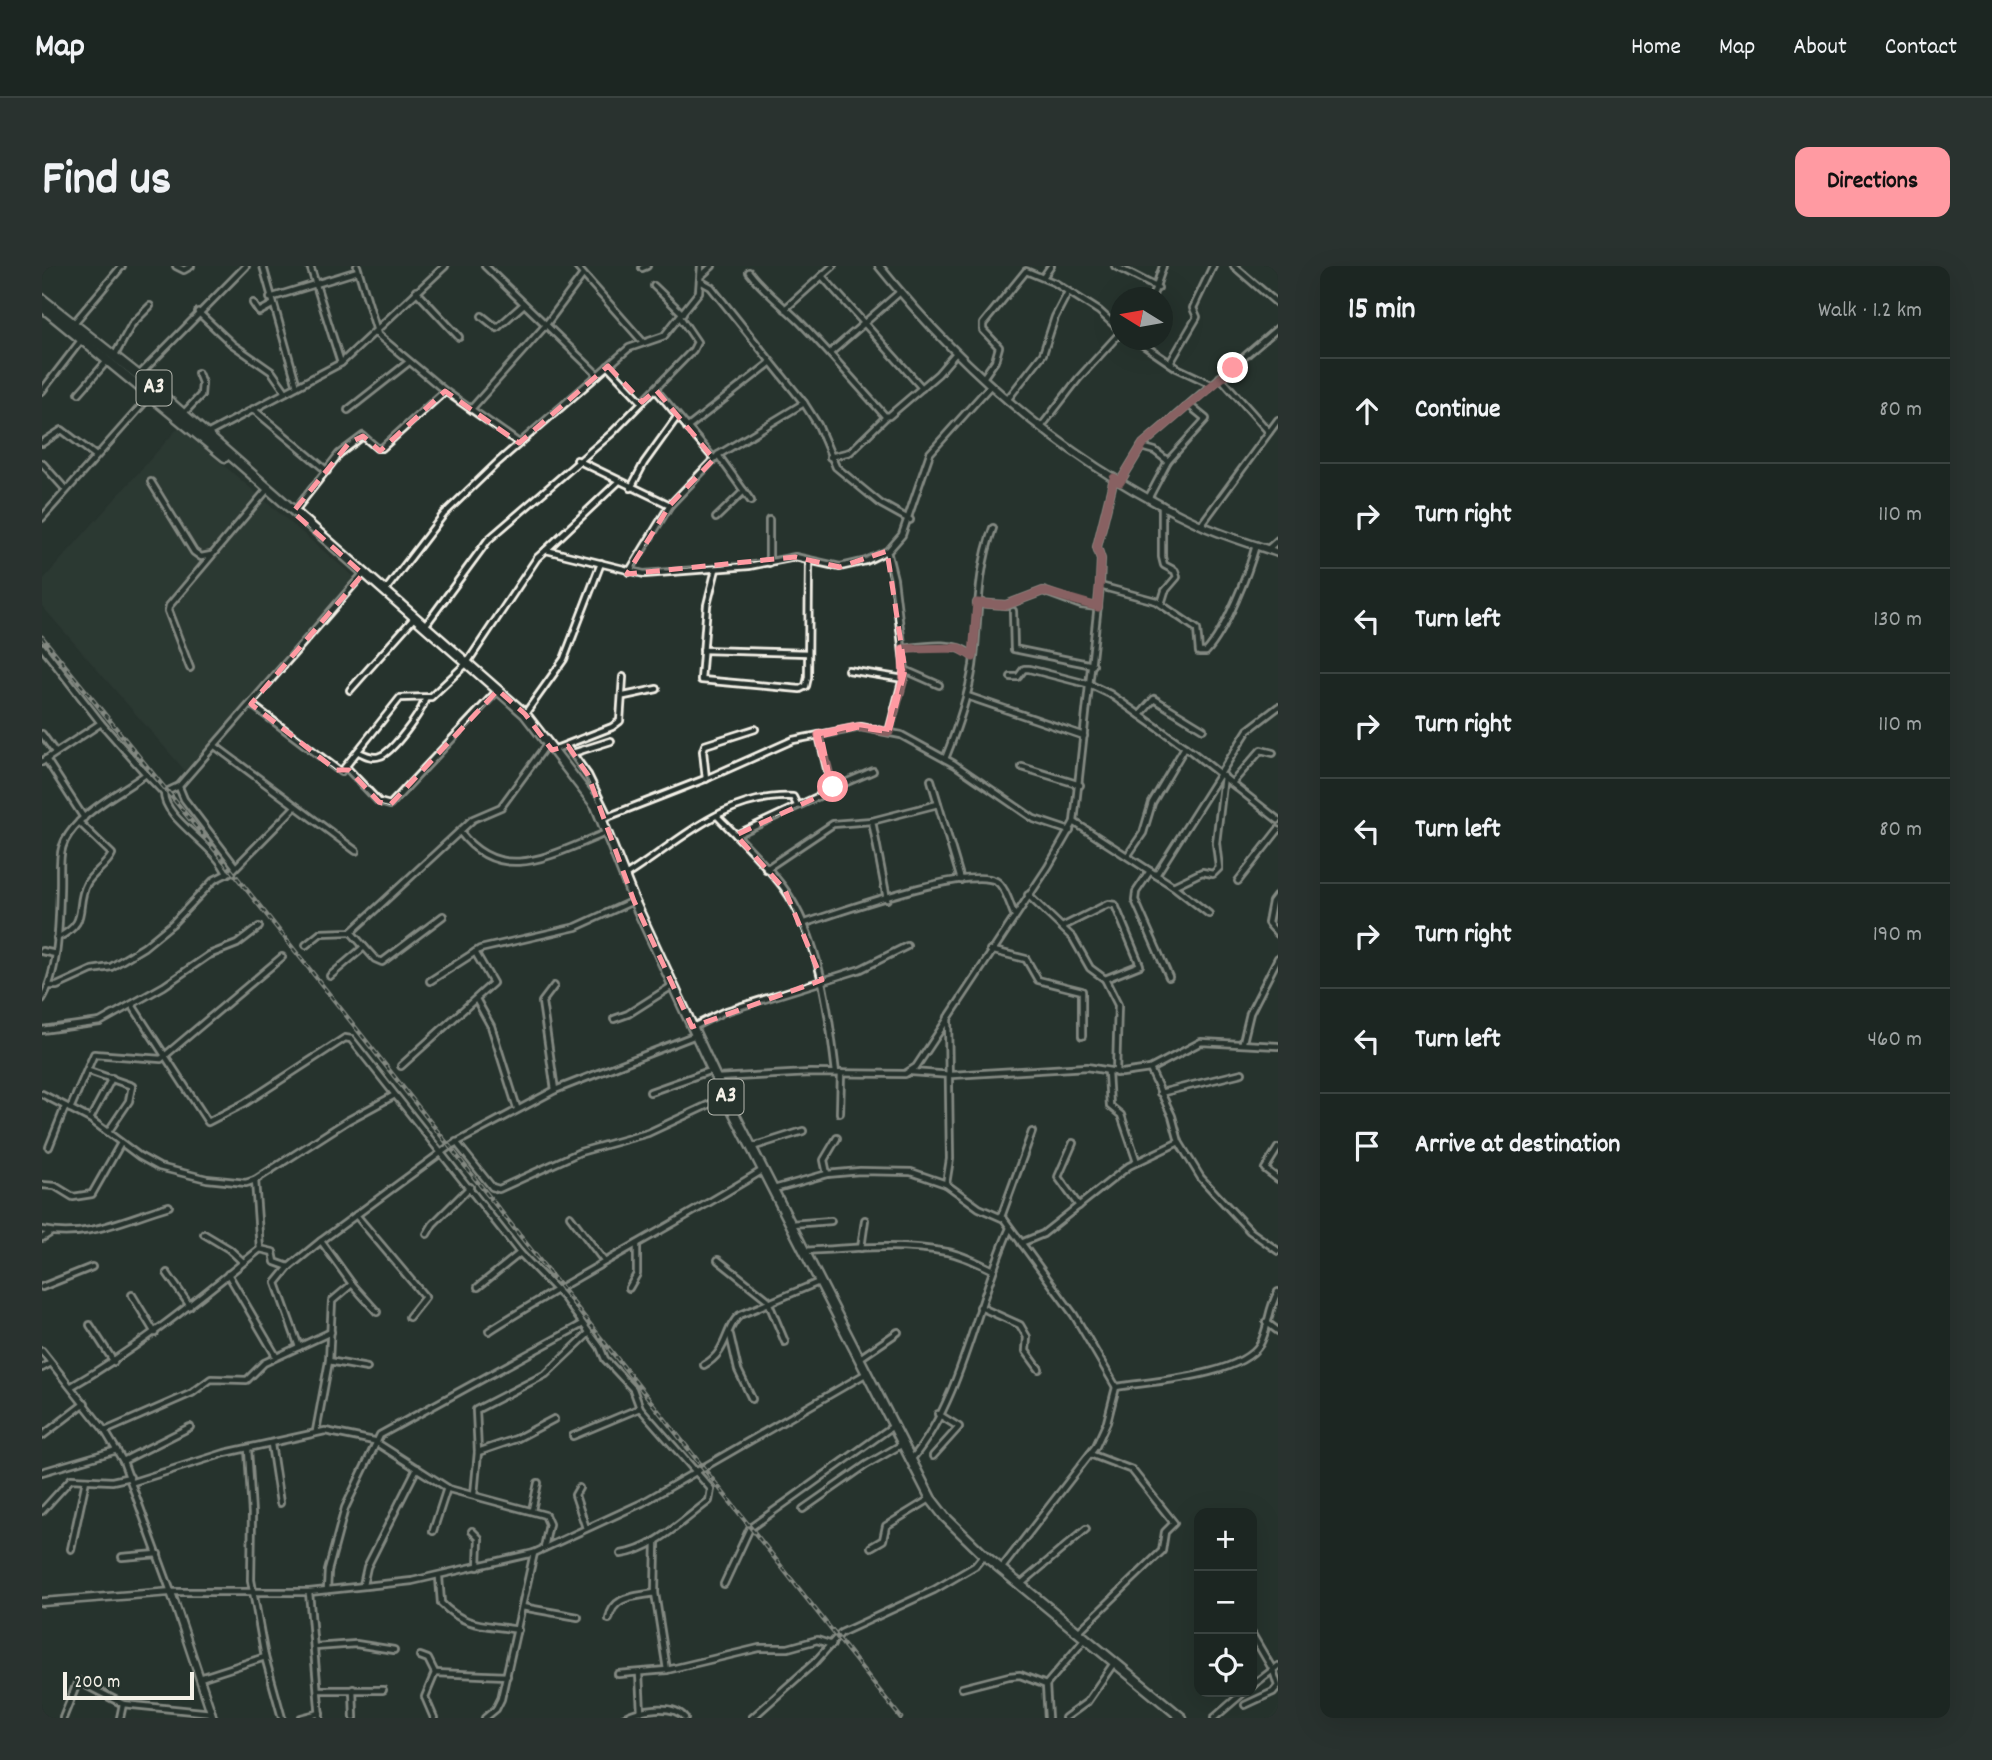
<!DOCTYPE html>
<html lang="en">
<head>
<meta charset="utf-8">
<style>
	body { margin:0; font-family:Dekko,sans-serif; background:#29322f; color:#f1f3f6 }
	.controls { position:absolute; right:21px; bottom:21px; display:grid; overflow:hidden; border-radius:14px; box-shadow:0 7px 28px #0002 }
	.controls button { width:63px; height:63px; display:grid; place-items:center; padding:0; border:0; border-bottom:2px solid #3a4340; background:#1c2622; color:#f1f3f6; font:35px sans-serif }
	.compass { position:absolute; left:1068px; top:21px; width:63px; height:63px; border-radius:50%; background:#1c2622; box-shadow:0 7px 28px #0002; rotate:281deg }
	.scale { position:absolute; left:21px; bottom:18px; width:131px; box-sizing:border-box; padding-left:7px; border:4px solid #f4f1e8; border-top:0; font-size:19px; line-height:24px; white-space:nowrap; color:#f4f1e8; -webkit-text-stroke:5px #26332d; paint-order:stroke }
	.stop { position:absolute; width:21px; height:21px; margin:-16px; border:5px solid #ff9aa2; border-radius:50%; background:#fff }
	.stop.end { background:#ff9aa2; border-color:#fff; box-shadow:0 2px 7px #0008 }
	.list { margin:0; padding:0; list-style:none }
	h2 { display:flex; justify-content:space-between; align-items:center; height:91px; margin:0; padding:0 28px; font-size:30px }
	h2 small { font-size:23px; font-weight:400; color:#a0a5a5 }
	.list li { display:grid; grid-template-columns:46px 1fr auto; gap:21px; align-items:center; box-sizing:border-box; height:105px; padding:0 28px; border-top:2px solid #3a4340 }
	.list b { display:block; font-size:26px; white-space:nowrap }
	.list em { font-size:23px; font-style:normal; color:#a0a5a5 }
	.icon { flex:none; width:38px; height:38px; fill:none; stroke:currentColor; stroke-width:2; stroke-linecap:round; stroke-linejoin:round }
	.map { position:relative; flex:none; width:1236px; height:1452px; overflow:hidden; border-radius:14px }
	header { display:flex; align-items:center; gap:42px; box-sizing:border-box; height:98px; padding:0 35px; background:#1c2622; border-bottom:2px solid #3a4340 }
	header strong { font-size:33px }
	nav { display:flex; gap:38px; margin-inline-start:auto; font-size:24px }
	.intro { display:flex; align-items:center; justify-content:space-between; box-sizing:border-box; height:168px; padding:0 42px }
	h1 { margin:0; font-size:49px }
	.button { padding:18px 32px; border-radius:14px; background:#ff9aa2; color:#111; font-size:24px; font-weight:700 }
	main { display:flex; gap:42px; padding:0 42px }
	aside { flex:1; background:#1c2622; border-radius:14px; box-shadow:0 7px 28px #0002 }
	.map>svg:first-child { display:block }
	.built { fill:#333f39 }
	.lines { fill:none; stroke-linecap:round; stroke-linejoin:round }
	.street-casing { stroke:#f4f1e8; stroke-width:10 }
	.secondary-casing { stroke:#f4f1e8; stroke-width:11 }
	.highway-casing { stroke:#f4f1e8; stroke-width:13 }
	.street { stroke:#26332d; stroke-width:4.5 }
	.secondary { stroke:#26332d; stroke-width:6 }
	.highway { stroke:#26332d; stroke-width:8 }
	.rail-casing { stroke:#f4f1e8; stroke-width:4.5 }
	.rail { stroke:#26332d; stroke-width:2; stroke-dasharray:5; stroke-linecap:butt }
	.route { stroke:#ff9aa2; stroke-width:9 }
	.marked { fill:none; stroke:#ff9aa2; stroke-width:5; stroke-dasharray:14 9; stroke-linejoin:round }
	.labels { text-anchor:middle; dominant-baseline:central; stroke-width:5; stroke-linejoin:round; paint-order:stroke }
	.shield { fill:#26332d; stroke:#b6b8b0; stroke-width:2 }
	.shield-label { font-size:21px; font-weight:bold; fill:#f4f1e8 }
</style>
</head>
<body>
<header>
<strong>Map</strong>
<nav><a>Home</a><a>Map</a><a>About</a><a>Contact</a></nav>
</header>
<div class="intro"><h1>Find us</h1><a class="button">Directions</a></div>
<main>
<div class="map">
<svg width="1236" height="1452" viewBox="0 0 1236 1452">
	<rect width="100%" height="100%" fill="#26332d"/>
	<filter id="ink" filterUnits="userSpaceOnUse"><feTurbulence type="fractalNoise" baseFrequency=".0143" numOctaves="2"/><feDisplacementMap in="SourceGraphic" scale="14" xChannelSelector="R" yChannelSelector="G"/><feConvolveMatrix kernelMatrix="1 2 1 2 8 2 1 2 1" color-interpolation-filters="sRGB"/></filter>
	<g filter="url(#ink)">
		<polygon class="built" points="137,161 312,311 145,507 0,340 0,315"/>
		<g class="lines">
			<g class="street-casing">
				<g id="street">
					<polyline points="134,0 142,4 149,0"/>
					<polyline points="221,0 255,120"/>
					<polyline points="268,0 299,97"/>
					<polyline points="315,0 336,69 403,125 477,177"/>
					<polyline points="443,0 556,109"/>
					<polyline points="534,0 601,76"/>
					<polyline points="1073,0 1116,22"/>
					<polyline points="1192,0 1236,38"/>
					<polyline points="600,2 605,0"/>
					<path d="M707,6C722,26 741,39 758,56C787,86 815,118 843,150H847L896,108L914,87"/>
					<polyline points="660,9 670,0"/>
					<polyline points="780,10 880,122"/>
					<polyline points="1002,10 1009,0"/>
					<polyline points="660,16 669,21 762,137 776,159 794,201 839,238 868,254"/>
					<polyline points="612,20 641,48"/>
					<polyline points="374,25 417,71"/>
					<polyline points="228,32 316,5"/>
					<polyline points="1110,32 1121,0"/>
					<polyline points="211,37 217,46 230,39"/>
					<polyline points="743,43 791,0"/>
					<polyline points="156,46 190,78 230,106 244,126"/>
					<polyline points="440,50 455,62 482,38"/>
					<polyline points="32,57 80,0"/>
					<polyline points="1094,74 1135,102 1169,118"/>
					<polyline points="788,87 858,26"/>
					<polyline points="73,89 90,58 108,40"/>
					<polyline points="1128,97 1155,51 1151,42 1171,0"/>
					<polyline points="566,100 600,136"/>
					<polyline points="97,109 204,0"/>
					<polyline points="1178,111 1227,166"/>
					<polyline points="941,112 953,95 957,81 941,64 941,58 984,5 1013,17 1057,45 1078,64"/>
					<polyline points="614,124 672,193"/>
					<polyline points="0,125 40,73"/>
					<polyline points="37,127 66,94"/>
					<polyline points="965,134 1001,88 1013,51 1026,26"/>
					<polyline points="430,142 503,60 540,10"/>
					<polyline points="211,143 285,205"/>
					<polyline points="306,144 367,96"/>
					<polyline points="142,147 159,129 160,117 156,107"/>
					<polyline points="999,161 1036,113 1078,67"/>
					<polyline points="645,162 728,97"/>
					<polyline points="165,168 299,97 403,0"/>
					<polyline points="0,177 20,164 54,190"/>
					<polyline points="1099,181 1113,185 1126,195"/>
					<polyline points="676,189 709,235"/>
					<polyline points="788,191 808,186 845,150"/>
					<polyline points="535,194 628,239"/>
					<polyline points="0,197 24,224"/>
					<polyline points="109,216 152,286 159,291 169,289"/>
					<polyline points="1078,216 1101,178 1236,62"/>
					<polyline points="589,222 602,197 635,151"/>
					<polyline points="1107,231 1126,195 1164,153 1148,140"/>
					<polyline points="252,246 297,188 321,170 335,182 340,182 403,125"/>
					<polyline points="0,252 109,129"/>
					<polyline points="674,252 702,225"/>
					<polyline points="1159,259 1236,154"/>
					<polyline points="1226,283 1236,274"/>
					<polyline points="504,284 576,216"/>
					<polyline points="845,285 852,313 863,404 847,466"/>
					<polyline points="727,297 727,254"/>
					<polyline points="674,303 665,339 659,414 758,423 764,420 766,411 767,294"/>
					<polyline points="587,306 628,239 676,189 762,137"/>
					<path d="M1058,320L1114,335L1155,363L1157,386H1164C1184,364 1206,308 1214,279"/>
					<polyline points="343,325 402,248 456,196 587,82 622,70 657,26 659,0"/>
					<polyline points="935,337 964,339 1001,325 1039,339 1056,341"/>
					<polyline points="1119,338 1123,325 1135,311 1133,305 1122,299 1120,291 1120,239"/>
					<polyline points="971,345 972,383 1051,399"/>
					<polyline points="383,360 446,274 570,167 651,84 655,76 638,51"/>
					<polyline points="0,381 59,457 104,508"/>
					<path d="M861,383C883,380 913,374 931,390"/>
					<polyline points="661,384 766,387"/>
					<polyline points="148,402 126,345 127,340 225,224"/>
					<polyline points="806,404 862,413"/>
					<polyline points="863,404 897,419"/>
					<polyline points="969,411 976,411 982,403 987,403 1049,419 1068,428 1150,486 1236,554"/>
					<polyline points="308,424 372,352"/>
					<polyline points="582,430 615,423"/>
					<polyline points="925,430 1042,470"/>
					<polyline points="209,438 299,506 358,432 389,431 425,397 495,292 504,284 602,308 707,300 753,291 798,301 824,295 847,284 860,269 888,187 948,120"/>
					<polyline points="483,448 522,393 559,297"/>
					<polyline points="1098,449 1112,433 1161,463"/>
					<polyline points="0,468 13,486"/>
					<polyline points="173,480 314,585"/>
					<polyline points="525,480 546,509 566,550"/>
					<polyline points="511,484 570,461 578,455 581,411"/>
					<path d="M317,486C323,489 331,493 338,490C350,487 381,445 383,433"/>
					<polyline points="531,487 569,475"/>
					<polyline points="4,493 42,552"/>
					<path d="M903,493C915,463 926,432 931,400C937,353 934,308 951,262"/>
					<polyline points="0,496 59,457"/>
					<polyline points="304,501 337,536 348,539 456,424"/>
					<polyline points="980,501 1038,519"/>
					<polyline points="664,513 661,485 663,479 713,463"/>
					<polyline points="889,514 919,614"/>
					<polyline points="1190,517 1219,484 1231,487"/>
					<polyline points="137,521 142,533 193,600"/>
					<polyline points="791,522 831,505"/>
					<polyline points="122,527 137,520 321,308"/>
					<path d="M675,550C698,573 722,596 741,621C778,671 787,747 794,807"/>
					<polyline points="560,553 668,511 751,474 819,461 859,469 912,498 992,553 1028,565"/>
					<polyline points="830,555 845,633"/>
					<polyline points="1032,556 1131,620 1167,648"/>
					<path d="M418,566C460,621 512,587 564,567"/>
					<polyline points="694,569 790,524 777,469"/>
					<polyline points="1086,589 1101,567 1110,537 1143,481"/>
					<polyline points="724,603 791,558 830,555 896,538"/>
					<polyline points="1108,605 1094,626 1093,634 1127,711"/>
					<polyline points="1114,609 1206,464 1236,441"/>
					<path d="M583,610C636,577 682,528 751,531L755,539"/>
					<polyline points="1196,615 1236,564"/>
					<polyline points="1131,620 1160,606 1171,608 1177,602 1174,577 1182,510"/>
					<polyline points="1236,628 1230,636 1226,657 1236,668"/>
					<polyline points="986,629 1031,672 1048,702 1063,713 1076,739 1074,807"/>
					<path d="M760,658C796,647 924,600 954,615C963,620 968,639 972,648"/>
					<polyline points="1020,661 1066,638 1073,639 1098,699 1063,713"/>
					<polyline points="309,666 333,693 340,696 401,650"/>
					<path d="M15,672C49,656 32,641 45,617C52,606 65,599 70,588L37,556"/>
					<polyline points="264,679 279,667 309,666 431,553 459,541 505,478"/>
					<polyline points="948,684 984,693 996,714 1040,725 1040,770"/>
					<polyline points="0,685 14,688"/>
					<polyline points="288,710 322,681"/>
					<polyline points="388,715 438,683 534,661 591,635"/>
					<polyline points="7,720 15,720 50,704 69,701 102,681 130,658 172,614 190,605 252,542"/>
					<polyline points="512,720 500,736 513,824"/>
					<path d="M0,733C17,705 17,656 18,623C19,592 13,580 38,555C57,536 82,524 104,508L122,527C122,554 174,579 185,608"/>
					<polyline points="434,733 449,760 475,842"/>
					<path d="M90,739L166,856L203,837L303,772L309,773L478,987L522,1032L558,1081L563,1093L591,1123L598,1142L669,1223L667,1235C641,1254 612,1284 579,1288"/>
					<polyline points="572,753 586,748 630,720"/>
					<polyline points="651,761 681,746 819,703 865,680"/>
					<polyline points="0,764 58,756 122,720 167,689 195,678 217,661"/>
					<polyline points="1201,776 1208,747 1236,692"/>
					<polyline points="359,800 451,717 433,686"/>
					<polyline points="1108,803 1130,850 1137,876 1159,912 1208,965 1236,985"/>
					<polyline points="47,805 90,820 87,835 66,866"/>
					<polyline points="869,806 910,809 1045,801 1080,807 1108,803 1159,776 1236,780"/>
					<polyline points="1066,806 1068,840 1079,849 1095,896"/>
					<polyline points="675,812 768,807 863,808 874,801 1006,601 1032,556 1058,320 1059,293 1055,281 1072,212"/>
					<polyline points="608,826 670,804"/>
					<polyline points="1118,827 1200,807"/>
					<polyline points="0,828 48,853 97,890 117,901 165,913 204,917 213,914 305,855 351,830"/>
					<polyline points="28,843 52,788 119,793 240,691"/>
					<polyline points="798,847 799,807"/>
					<polyline points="48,853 70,812"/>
					<polyline points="414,876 450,921 457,923 538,886 606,867 683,831"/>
					<polyline points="1031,877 1016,911 1037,940"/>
					<polyline points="7,881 23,841"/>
					<polyline points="710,881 761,865"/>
					<polyline points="1236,882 1223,903 1236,913"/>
					<polyline points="785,908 782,894 795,872"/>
					<polyline points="904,918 908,893 906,751"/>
					<polyline points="0,919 13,920 31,931 50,928 79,877"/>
					<polyline points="732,923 785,908 818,905 869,906 904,918 937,942 962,953 1032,1049 1074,1121"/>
					<polyline points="314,949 383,1031 367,1051"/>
					<polyline points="528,950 562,995"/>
					<polyline points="959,951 990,866"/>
					<polyline points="749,958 789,955"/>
					<path d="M0,964C45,974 85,952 127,940"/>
					<polyline points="162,968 187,983 201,996"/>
					<polyline points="385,968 391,958 428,921"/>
					<polyline points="0,972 8,967"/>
					<polyline points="279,975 310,1018 335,1046"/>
					<polyline points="979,977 1001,968 1087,900 1137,876"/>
					<polyline points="819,982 823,954"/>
					<polyline points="218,983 231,986 233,996 247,1001"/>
					<path d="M763,985C809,982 860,977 905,986C921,989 936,997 951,1004"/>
					<polyline points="676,994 725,1033 743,1076"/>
					<polyline points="125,1007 148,1040"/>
					<polyline points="186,1008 234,1090"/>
					<polyline points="0,1021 50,1001"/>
					<polyline points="436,1021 478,987"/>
					<polyline points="587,1022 595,1008 595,978"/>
					<polyline points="90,1029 113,1067"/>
					<polyline points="938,1041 978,1059 985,1071 984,1085 997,1103"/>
					<polyline points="1224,1056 1236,1065"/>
					<polyline points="48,1059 72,1096"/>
					<path d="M447,1065C536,1008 631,960 721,904"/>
					<polyline points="688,1069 696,1104 710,1133"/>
					<polyline points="257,1081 234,1017 247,1001 279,975 408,880 513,824 654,769"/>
					<polyline points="0,1085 63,1165 81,1195 129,1326 267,1326 370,1315 492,1287 600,1237 825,1107"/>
					<polyline points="818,1092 856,1066"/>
					<polyline points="287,1095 325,1102"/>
					<path d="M662,1099C687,1085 682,1062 698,1049L777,1016"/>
					<polyline points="0,1102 9,1097"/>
					<path d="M30,1120C98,1081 157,1032 218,983L213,914"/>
					<polyline points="63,1165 150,1127 169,1113 205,1114 222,1097 289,1066"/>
					<polyline points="274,1165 287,1095 290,1035 310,1018"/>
					<polyline points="0,1170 43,1137"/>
					<polyline points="531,1170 598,1142"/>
					<polyline points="229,1178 238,1237"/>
					<polyline points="206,1183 210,1248 209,1314 223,1391 240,1452"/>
					<polyline points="436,1186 474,1173 512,1153"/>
					<polyline points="891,1190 917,1161 896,1148"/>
					<path d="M869,1194C920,1134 935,1034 968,962"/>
					<polyline points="81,1195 148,1161"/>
					<polyline points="0,1206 75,1184"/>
					<polyline points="91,1216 183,1187 283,1165 332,1175 407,1223 503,1249 507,1258 502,1282"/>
					<polyline points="537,1222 533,1229 544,1262"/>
					<polyline points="432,1229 436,1186 434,1144 504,1108 546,1068"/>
					<polyline points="761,1243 824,1199 859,1179"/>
					<polyline points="490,1244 496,1217"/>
					<polyline points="0,1245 29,1213 70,1215 88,1211"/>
					<polyline points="391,1265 405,1222"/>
					<polyline points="430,1265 437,1272 436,1301"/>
					<polyline points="614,1275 613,1327 625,1404"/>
					<polyline points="829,1281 841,1274 844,1260 888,1233"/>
					<polyline points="29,1283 44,1214"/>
					<polyline points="80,1291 116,1288"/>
					<path d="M959,1303L1054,1180L1065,1156L1074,1121C1109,1115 1198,1111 1218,1078C1227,1062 1226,1042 1236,1026"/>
					<path d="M397,1311L399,1337C423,1362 444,1358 476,1364"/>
					<polyline points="682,1318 708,1262 851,1160"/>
					<polyline points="979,1318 1044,1263"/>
					<polyline points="321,1319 325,1301 375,1202"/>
					<polyline points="285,1324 286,1305 303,1242 338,1169 539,1059"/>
					<polyline points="267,1326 278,1452"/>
					<polyline points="480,1341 536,1351"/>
					<path d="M567,1353C571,1329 593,1331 613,1327"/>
					<polyline points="1037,1365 1120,1285 1123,1266 1132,1257 1090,1204 1048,1188"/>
					<polyline points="273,1381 314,1378 352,1384"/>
					<polyline points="378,1390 386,1393 393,1407 383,1431 392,1452"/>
					<polyline points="393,1407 465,1410"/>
					<polyline points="576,1408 625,1404 717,1382 746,1382 775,1374 790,1379"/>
					<polyline points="597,1408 599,1446"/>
					<polyline points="158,1412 223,1391"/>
					<polyline points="1004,1419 1043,1373"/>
					<polyline points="1004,1419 1006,1452"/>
					<polyline points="1210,1420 1236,1400"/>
					<polyline points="920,1422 967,1410 978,1409 1004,1419"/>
					<polyline points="311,1423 312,1452"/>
					<polyline points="277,1424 341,1424"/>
					<polyline points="1203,1439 1231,1426 1236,1420 1231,1404 1210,1368"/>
					<polyline points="21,1452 36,1415 81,1438"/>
					<polyline points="78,1452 81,1438 170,1447"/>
					<polyline points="259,1452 278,1447"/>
					<polyline points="443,1452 454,1443 459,1433 492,1287"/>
					<path d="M581,1452C597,1443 631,1437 643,1452"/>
					<polyline points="710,1452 773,1396 799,1367 892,1324 933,1300 942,1289"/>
					<polyline points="1023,1452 1045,1436 1072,1397"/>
					<polyline points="1172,1452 1202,1426"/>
				</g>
			</g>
			<g class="secondary-casing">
				<g id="secondary">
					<path d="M837,0C925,110 1032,201 1161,260C1185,271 1211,278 1236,287"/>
					<polyline points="0,1336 129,1326 171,1452"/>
				</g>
			</g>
			<g class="highway-casing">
				<g id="highway">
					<polyline points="0,33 106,117 483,448 554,540 592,635 674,812 889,1233 903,1251 942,1289 1140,1452"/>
					<polyline points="0,41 183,191"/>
				</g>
			</g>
			<use href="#street" class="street"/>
			<use href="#secondary" class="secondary"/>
			<use href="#highway" class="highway"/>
			<g class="rail-casing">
				<polyline id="rail" points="0,371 190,605 859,1452"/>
			</g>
			<use href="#rail" class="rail"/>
		</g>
	</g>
	<g class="lines" filter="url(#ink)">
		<polyline class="route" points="791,521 777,469 816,461 847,466 862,413 861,383 917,382 931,391 935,337 964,339 1001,325 1056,341 1059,293 1055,281 1072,212 1078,216 1101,178 1191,102"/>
	</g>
	<path d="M0 0H1236V1452H0ZM566,100L600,136L614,124L672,193L628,239L585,308L753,291L798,301L845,285L863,404L847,466L816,461L779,470L790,524L694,569L743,624L780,714L650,761L592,635L546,509L526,480L510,484L483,448L456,424L348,539L337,536L307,504H294L209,438L321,308L251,246L307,177L321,170L338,185L403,125L477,177Z" fill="#26332d" fill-opacity=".55" fill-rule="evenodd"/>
	<path class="marked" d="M566,100L600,136L614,124L672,193L628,239L585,308L753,291L798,301L845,285L863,404L847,466L816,461L779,470L790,524L694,569L743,624L780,714L650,761L592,635L546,509L526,480L510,484L483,448L456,424L348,539L337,536L307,504H294L209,438L321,308L251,246L307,177L321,170L338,185L403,125L477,177Z"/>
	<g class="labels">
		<g class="shield">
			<rect x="94.5" y="104.5" width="35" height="35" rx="5"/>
			<rect x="666.5" y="813.5" width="35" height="35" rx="5"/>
		</g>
		<g class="shield-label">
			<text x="112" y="122">A3</text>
			<text x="684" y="831">A3</text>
		</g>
	</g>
</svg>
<div class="controls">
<button>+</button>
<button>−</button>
<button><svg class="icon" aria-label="locate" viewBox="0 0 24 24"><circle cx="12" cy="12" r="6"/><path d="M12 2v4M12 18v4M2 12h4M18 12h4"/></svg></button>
</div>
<svg class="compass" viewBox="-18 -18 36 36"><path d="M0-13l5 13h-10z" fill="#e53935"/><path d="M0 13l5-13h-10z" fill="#a0a5a5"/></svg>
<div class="scale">200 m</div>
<div class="stop" style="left:791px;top:521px"></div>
<div class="stop end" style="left:1191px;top:102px"></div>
</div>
<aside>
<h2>15 min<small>Walk · 1.2 km</small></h2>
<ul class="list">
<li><svg class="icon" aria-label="ahead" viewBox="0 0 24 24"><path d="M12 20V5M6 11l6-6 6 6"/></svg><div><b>Continue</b></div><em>80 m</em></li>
<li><svg class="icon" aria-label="right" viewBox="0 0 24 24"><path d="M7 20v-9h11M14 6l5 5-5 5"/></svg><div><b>Turn right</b></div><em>110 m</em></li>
<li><svg class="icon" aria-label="left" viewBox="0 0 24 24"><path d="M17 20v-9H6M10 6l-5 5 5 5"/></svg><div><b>Turn left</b></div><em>130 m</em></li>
<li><svg class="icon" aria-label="right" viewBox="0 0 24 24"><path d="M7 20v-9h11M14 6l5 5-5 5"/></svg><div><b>Turn right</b></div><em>110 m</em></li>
<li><svg class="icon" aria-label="left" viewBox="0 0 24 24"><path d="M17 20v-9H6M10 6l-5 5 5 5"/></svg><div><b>Turn left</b></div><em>80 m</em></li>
<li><svg class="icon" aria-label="right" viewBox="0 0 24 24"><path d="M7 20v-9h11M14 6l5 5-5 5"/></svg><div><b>Turn right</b></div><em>190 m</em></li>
<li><svg class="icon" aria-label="left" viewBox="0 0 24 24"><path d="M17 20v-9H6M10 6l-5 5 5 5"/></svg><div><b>Turn left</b></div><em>460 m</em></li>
<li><svg class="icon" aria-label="arrive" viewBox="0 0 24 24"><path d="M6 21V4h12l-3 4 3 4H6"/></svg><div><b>Arrive at destination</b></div></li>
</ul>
</aside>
</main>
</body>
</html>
